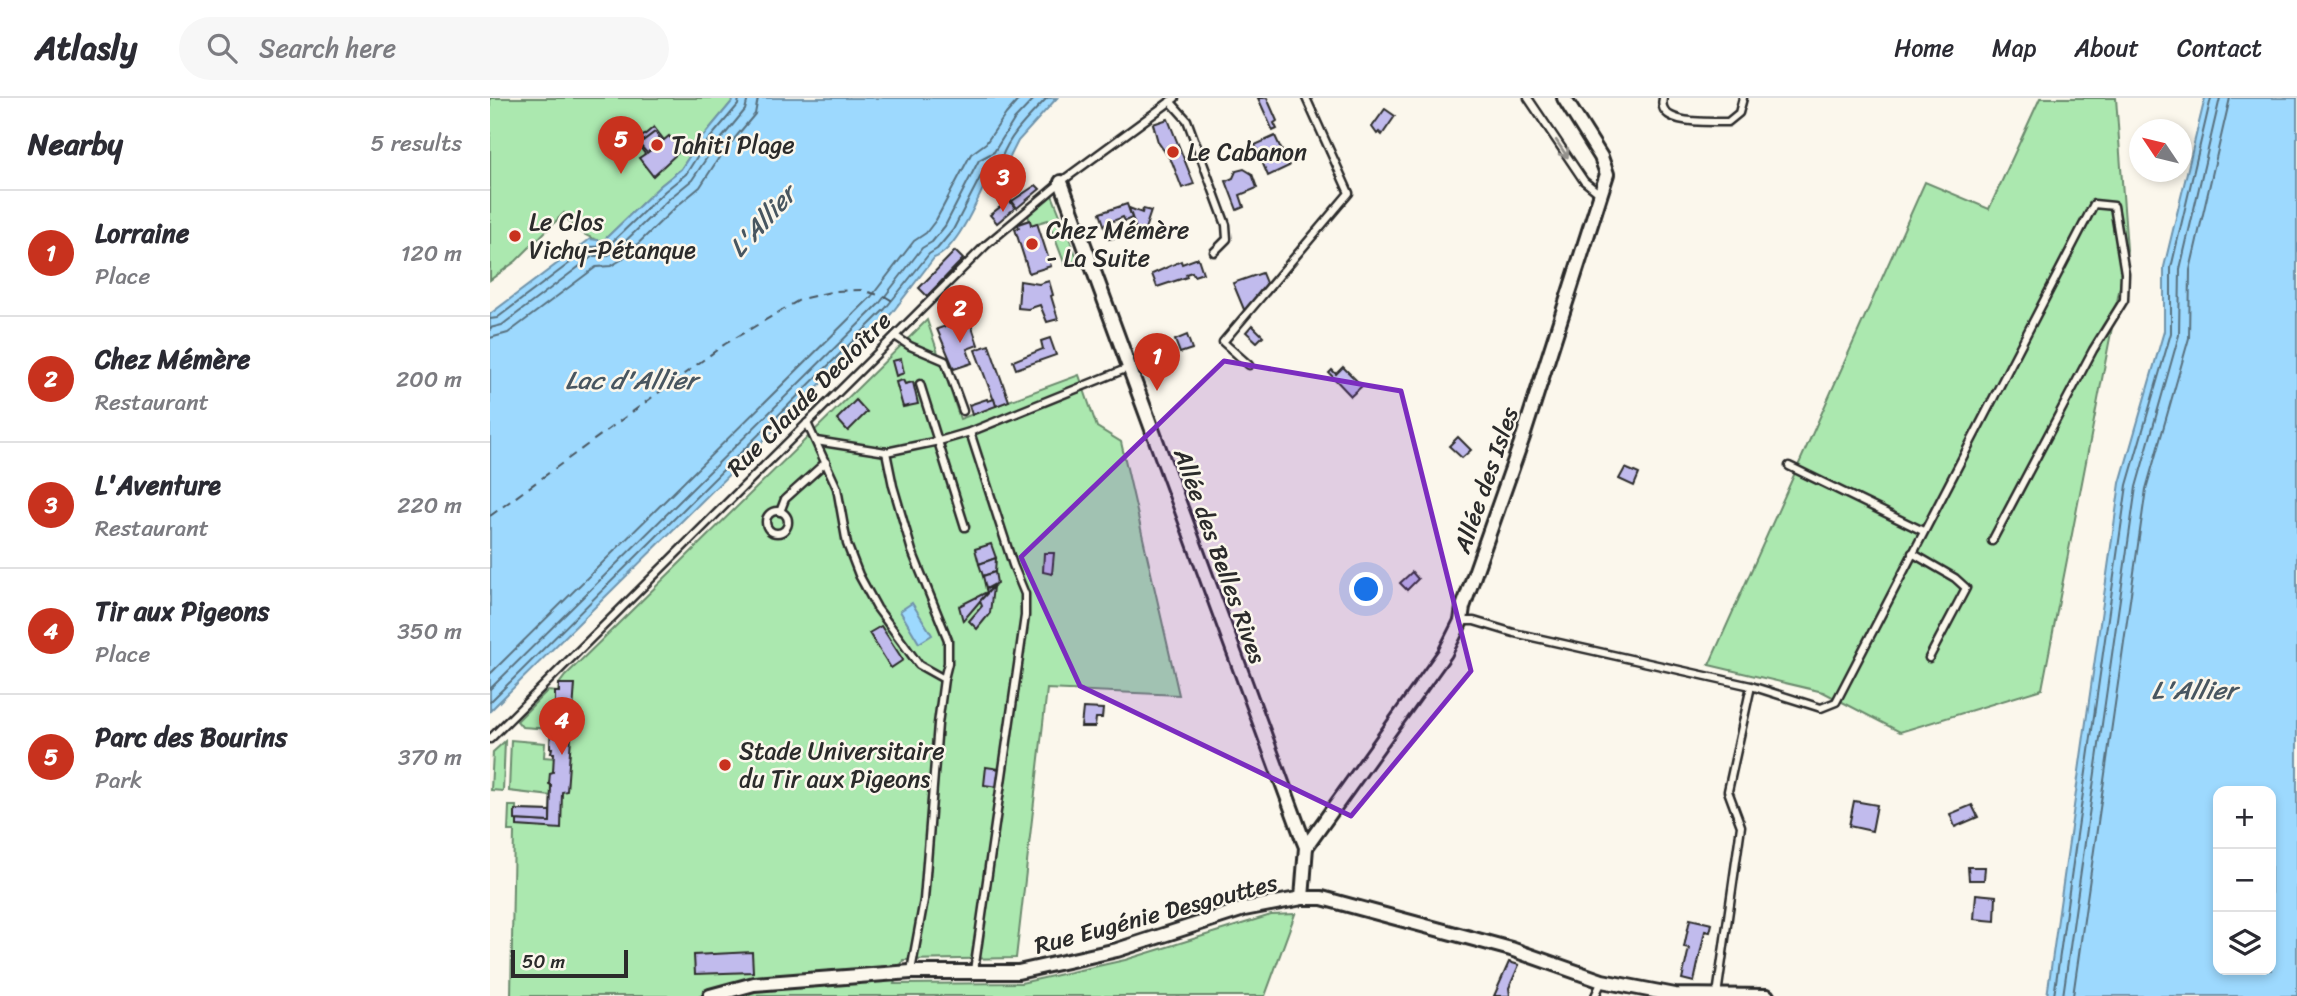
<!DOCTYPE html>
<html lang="en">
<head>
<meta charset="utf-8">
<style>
	body { margin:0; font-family:Sriracha,sans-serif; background:#f7f7f7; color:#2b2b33 }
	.controls { position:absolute; right:21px; bottom:21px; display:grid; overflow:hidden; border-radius:14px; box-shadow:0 4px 10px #0003 }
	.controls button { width:63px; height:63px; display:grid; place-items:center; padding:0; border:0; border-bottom:2px solid #e1e1e2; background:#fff; color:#2b2b33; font:35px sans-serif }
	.compass { position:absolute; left:1639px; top:21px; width:63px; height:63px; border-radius:50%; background:#fff; box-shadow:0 4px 10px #0003; rotate:305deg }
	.scale { position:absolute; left:21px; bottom:18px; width:117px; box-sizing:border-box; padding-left:7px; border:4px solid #2b2b2b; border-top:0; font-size:19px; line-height:24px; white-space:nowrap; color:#2b2b2b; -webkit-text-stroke:5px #fbf7ec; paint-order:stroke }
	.you { position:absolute; left:877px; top:492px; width:24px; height:24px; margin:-18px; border:5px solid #fff; border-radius:50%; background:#1a73e8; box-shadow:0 0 0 10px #1a73e833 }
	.badge { display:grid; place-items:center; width:46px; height:46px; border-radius:50%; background:#c8321e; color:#fff; font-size:23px; font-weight:700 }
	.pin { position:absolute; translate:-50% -58px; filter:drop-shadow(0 2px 4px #0008) }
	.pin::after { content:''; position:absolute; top:37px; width:24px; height:21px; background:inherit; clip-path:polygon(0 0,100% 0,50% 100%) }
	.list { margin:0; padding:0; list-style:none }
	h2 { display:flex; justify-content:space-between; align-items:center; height:91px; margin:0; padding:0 28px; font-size:30px }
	h2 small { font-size:23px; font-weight:400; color:#7c7c81 }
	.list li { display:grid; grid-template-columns:46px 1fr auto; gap:21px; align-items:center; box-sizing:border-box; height:126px; padding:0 28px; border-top:2px solid #e1e1e2 }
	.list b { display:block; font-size:26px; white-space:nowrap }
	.list p { margin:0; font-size:23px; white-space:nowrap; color:#7c7c81 }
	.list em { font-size:23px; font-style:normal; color:#7c7c81 }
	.icon { flex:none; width:38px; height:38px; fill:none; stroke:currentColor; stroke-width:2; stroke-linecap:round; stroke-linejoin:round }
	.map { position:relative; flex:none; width:1807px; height:898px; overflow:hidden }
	header { display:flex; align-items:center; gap:42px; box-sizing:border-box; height:98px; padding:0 35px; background:#fff; border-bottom:2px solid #e1e1e2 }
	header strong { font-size:33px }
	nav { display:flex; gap:38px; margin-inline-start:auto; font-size:24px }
	.search { width:490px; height:63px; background:#f7f7f7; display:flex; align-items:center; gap:18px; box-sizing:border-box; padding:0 24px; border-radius:38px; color:#7c7c81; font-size:26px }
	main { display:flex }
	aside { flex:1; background:#fff }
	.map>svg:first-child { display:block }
	.green { fill:#abe8af; stroke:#6b8a6d; stroke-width:2 }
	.water { fill:#9dd9fe; stroke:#6f93aa; stroke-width:2; fill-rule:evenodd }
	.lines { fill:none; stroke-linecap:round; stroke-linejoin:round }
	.shore { stroke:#59717f; stroke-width:2 }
	.ferry { stroke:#485660; stroke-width:2; stroke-dasharray:9 7; stroke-linecap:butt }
	.building { fill:#c1bbed; stroke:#2b2b2b; stroke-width:2 }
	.lane-casing { stroke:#2b2b2b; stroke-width:11 }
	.street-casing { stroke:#2b2b2b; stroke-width:18 }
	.lane { stroke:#fbf7ec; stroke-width:6 }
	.street { stroke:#fbf7ec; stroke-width:12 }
	.oneway { stroke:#93918c }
	.marked { fill:#7b2cbf; fill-opacity:0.2; stroke:#7b2cbf; stroke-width:5; stroke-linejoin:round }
	.poi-dot { fill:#c8321e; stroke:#fbf7ec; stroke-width:2.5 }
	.labels { text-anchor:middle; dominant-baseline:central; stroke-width:5; stroke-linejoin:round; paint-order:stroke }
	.poi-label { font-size:24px; fill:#2b2b2b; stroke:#fbf7ec; text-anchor:start }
	.street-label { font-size:24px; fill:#2b2b2b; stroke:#fbf7ec }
	.water-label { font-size:26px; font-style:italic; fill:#485660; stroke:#fbf7ec }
</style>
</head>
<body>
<header>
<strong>Atlasly</strong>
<div class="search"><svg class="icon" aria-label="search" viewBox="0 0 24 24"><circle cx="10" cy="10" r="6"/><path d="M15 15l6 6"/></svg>Search here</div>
<nav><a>Home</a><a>Map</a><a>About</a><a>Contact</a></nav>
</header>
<main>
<aside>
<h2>Nearby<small>5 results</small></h2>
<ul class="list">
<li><span class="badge">1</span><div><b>Lorraine</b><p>Place</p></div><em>120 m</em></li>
<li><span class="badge">2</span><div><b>Chez Mémère</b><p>Restaurant</p></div><em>200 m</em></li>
<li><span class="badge">3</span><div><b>L'Aventure</b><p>Restaurant</p></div><em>220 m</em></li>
<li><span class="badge">4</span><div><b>Tir aux Pigeons</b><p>Place</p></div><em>350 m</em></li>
<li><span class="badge">5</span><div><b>Parc des Bourins</b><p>Park</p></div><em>370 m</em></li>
</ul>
</aside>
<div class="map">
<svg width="1807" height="898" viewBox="0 0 1807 898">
	<rect width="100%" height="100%" fill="#fbf7ec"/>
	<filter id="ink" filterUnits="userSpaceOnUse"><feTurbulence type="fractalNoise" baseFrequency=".0143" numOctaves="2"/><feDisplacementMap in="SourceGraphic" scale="14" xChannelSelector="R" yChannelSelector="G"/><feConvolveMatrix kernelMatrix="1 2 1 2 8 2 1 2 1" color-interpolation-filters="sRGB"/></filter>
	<g filter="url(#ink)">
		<g class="green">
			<path d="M0,0H245L210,42L191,71L170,88L113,143C97,141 81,129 74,115L26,163L0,182Z"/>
			<polygon points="1550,0 1626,0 1637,152 1552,591 1410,634 1333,594 1219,567 1435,84 1499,111"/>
			<polygon points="562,97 588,162 575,167 558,122 541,127 538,117"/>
			<polygon points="437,222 470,321 589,277 607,329 631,344 689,597 557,591 526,860 413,862 404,886 531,885 635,862 781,817 805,816 775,898 21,898 24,733 18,733 19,708 26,708 26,712 60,713 61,698 19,693 21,642 55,645 54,659 64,660 64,655 61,655 62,650 60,650 61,631 32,629 27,623 57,593 68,594 69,586 75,578"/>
			<polygon points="15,643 13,693 1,692 3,654"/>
		</g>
		<g class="water">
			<path d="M245,0H567L528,43L516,67L502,71C491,94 468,152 444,160L401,216L0,613V216L100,141L113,143L170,88L191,71L210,42Z"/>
			<path d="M1715,0H1807V898H1557L1630,385L1674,233V169ZM1728,693H1781V872H1728Z"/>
			<polygon points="422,505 442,537 429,545 410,513"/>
		</g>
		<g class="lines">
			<g class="shore">
				<polyline points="0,221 7,220 101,149 118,148 175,93 196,76 215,46 248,7 249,0"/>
				<polyline points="0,230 12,227 103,158 116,158 124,154 180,100 202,82 222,52 255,12 258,0"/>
				<polyline points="0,240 18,235 106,169 121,168 131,162 187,108 210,89 230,58 265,16 268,0"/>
				<polyline points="0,576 381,199 424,143 436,135 446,122 481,56 496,45 516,16 530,0"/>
				<polyline points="0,591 389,206 432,150 442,144 455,128 489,62 504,54 524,22 545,0"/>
				<path d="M0,604L395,211L439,156L447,151L463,132L496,68L511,61C520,36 539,19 557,0"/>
				<polyline points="1564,898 1637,387 1681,235 1681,170 1721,0"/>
				<polyline points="1573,898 1646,389 1689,237 1690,171 1730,0"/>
				<polyline points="1583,898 1656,391 1699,240 1700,172 1740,0"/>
			</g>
			<polyline class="ferry" points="0,418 235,246 311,201 345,193 371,192 396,199 408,206"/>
		</g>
		<g class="building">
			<polygon points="768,0 777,0 787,23 784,25 787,31 783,33"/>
			<polygon points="895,11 905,18 892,37 889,34 887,36 882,29"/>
			<polygon points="678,21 704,86 692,90 682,64 668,44 663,26"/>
			<polygon points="164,29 174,42 179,38 191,52 163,78 149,60 155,56 146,44"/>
			<polygon points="165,34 172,43 157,55 149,46"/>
			<polygon points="785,38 799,68 778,78 765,47"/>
			<polygon points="754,71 762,76 767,90 750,97 754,109 747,112 736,83 743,80 746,73"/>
			<polygon points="546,87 550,91 527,110 522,103"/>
			<polygon points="519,102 525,110 507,125 500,117"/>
			<polygon points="637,106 642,120 635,123 633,119 620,124 624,140 619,141 610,115"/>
			<polygon points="639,110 652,115 653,111 661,113 654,134 646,131"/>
			<polygon points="540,122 541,127 547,125 561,168 539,175 525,131 529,130 528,126"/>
			<polygon points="465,153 473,161 437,198 429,190"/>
			<polygon points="708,160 713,175 704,178 702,174 696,176 697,179 667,189 662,176 691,163 692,166"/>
			<polygon points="772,175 778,190 755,214 743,185"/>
			<polygon points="530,183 549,186 559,183 563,197 561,198 568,221 557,224 550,207 538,211 528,210"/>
			<polygon points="471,191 478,210 453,219 448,207 464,202 461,194"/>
			<polygon points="479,220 488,247 477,251 482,265 464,271 447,231"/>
			<polygon points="762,227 773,238 767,244 756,234"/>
			<polygon points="697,237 702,251 690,255 685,242"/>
			<polygon points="560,240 566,257 526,271 523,263 553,251 551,243"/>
			<polygon points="499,247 519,303 506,308 485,252"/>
			<polygon points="411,261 414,275 406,278 402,263"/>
			<polygon points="853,269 872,288 861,298 839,275 842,272 846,276"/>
			<polygon points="413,282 415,286 423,284 428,306 413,309 406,284"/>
			<polygon points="497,301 498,303 504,301 506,308 482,317 479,307"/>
			<polygon points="366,302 377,314 358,333 347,321"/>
			<polygon points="968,339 981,352 972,360 959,348"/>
			<polygon points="1135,370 1149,376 1144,388 1129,381"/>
			<polygon points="501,446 506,460 489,466 485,451"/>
			<polygon points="554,455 564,455 562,476 553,474"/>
			<polygon points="506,460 505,474 493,478 489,466"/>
			<polygon points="505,474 507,485 496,491 493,478"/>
			<polygon points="922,474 928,481 917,492 910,485"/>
			<polygon points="503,489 490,503 473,523 469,508 497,494 496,491"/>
			<polygon points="503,489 500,515 487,531 479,523 492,508 490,503"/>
			<polygon points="391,528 413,562 401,570 379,535"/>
			<polygon points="69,586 85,586 77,693 72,694 71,731 27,728 27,722 60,724 61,687 59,686 60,675 63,674 64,655 61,655 62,650 60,650 61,629 66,629 68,606 65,606 65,594 69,594"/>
			<polygon points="593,610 613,611 612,620 606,620 605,629 591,629"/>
			<polygon points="496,669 510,671 508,689 494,687"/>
			<polygon points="1364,703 1387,707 1382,733 1359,728"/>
			<polygon points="1482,707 1488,719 1465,729 1460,716"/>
			<polygon points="25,712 60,713 60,724 25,722"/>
			<polygon points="1478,769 1495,769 1494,782 1479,782"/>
			<polygon points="1486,796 1506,798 1505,823 1484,821"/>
			<polygon points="1200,821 1222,826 1220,834 1215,833 1204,884 1192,881 1199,850 1194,849"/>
			<polygon points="262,854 263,874 205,876 204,857"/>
			<polygon points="1019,864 1029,867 1019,890 1020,898 1004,898"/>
		</g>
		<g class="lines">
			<g class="lane-casing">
				<g id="lane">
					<polyline points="1038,0 1094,83 1110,96"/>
					<path d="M1173,0C1166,29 1221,23 1238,24L1249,15L1253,0"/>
					<polyline points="680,3 697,22 736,127 737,141 724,154"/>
					<polyline points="405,238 420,248 455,263 473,313"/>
					<polyline points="759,267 733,244 859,95 816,0"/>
					<polyline points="430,286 475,429"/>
					<polyline points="317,325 347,390 357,446 369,477 387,510 429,567 454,581 448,626 434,802 421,873"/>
					<polyline points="480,334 523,467 535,496 535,518 484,873"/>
					<polyline points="326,343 396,354 449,343 480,334 638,270"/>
					<polyline points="396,354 403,388 422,453 458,542 458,565 454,581"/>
					<polyline points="1299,368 1433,433"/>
					<circle cx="287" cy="424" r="11"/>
					<polyline points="290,414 295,401 336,364"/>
					<polyline points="1422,455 1465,480 1476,490 1439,560"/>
					<polyline points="971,523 984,523 1024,535 1261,588 1331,610 1346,604 1604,106 1624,108 1635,175 1634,202 1603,252 1502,443"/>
					<polyline points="0,641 496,147 576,80 685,0"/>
					<polyline points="1227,897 1251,728 1238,693 1261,588"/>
					<polyline points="1105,898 1112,883"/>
				</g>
			</g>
			<g class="street-casing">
				<g id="street">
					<polyline points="571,84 812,739 816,749 812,800"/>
					<polyline points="816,749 955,555 971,523 973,509 1033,339 1117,76 1111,59 1074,0"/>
					<polyline points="220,898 264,886 421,874 528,874 627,852 754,811 812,800 832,800 1021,851 1112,883 1185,897 1277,898"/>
				</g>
			</g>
			<use href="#lane" class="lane"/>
			<use href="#street" class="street"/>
		</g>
		<defs><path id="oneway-shaft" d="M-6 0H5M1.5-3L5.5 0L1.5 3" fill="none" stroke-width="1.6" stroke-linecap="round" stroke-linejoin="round" transform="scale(1.75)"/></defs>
		<use class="oneway" href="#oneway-shaft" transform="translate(1072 51) rotate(56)"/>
	</g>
	<path class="marked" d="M734,263L911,293L981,573L861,718L590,588L531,459Z"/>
	<g class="poi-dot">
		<circle cx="167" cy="47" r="7"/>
		<circle cx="683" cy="54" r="7"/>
		<circle cx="25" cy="138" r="7"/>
		<circle cx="542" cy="146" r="7"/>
		<circle cx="235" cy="667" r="7"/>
	</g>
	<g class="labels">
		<g class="poi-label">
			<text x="181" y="47">Tahiti Plage</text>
			<text x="697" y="54">Le Cabanon</text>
			<text x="39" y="124">Le Clos<tspan x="39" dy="28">Vichy-Pétanque</tspan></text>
			<text x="556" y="132">Chez Mémère<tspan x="556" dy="28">- La Suite</tspan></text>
			<text x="249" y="653">Stade Universitaire<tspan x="249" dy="28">du Tir aux Pigeons</tspan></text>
		</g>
		<g class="street-label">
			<text transform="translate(319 296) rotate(-45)">Rue Claude Decloître</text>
			<text transform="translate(996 382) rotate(-71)">Allée des Isles</text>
			<text transform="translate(730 458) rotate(70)">Allée des Belles Rives</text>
			<text transform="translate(666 816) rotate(-15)">Rue Eugénie Desgouttes</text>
		</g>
		<g class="water-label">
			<text transform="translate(272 123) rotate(-48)">L'Allier</text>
			<text x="141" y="282">Lac d'Allier</text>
			<text x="1704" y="592">L'Allier</text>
		</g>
	</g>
</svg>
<div class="controls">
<button>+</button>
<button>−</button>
<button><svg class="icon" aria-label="layers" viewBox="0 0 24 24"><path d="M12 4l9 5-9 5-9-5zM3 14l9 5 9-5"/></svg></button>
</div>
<svg class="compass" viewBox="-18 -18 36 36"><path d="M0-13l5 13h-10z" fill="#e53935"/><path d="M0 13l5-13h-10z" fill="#7c7c81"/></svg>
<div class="scale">50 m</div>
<div class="you"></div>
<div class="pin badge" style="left:667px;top:293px">1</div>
<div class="pin badge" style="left:470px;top:245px">2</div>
<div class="pin badge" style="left:513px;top:114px">3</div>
<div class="pin badge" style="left:72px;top:657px">4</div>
<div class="pin badge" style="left:131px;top:76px">5</div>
</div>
</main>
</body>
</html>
